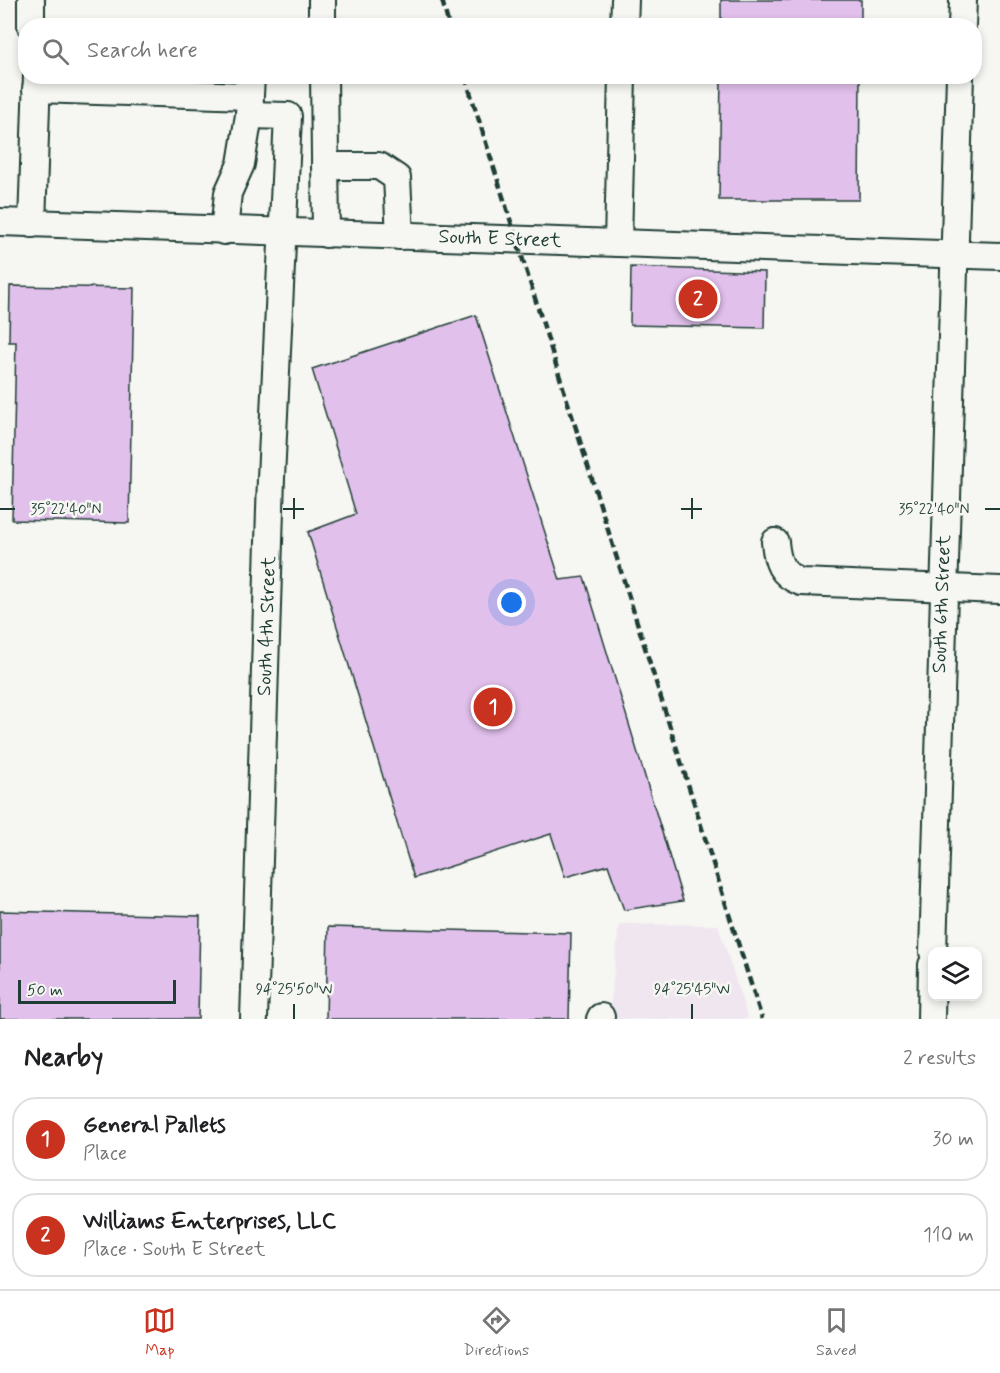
<!DOCTYPE html>
<html lang="en">
<head>
<meta charset="utf-8">
<style>
	body { margin:0; font-family:Mynerve,sans-serif; background:#f6f6f6; color:#202124 }
	.controls { position:absolute; right:18px; bottom:18px; display:grid; overflow:hidden; border-radius:12px; box-shadow:0 3px 9px #0003 }
	.controls button { width:54px; height:54px; display:grid; place-items:center; padding:0; border:0; border-bottom:2px solid #e0e0e0; background:#fff; color:#202124; font:30px sans-serif }
	.scale { position:absolute; left:18px; bottom:15px; width:158px; box-sizing:border-box; padding-left:6px; border:3px solid #1f3d34; border-top:0; font-size:16px; line-height:21px; white-space:nowrap; color:#1f3d34; -webkit-text-stroke:4px #f6f6f2; paint-order:stroke }
	.you { position:absolute; left:512px; top:603px; width:21px; height:21px; margin:-15px; border:4px solid #fff; border-radius:50%; background:#1a73e8; box-shadow:0 0 0 9px #1a73e833 }
	.badge { display:grid; place-items:center; width:39px; height:39px; border-radius:50%; background:#c8321e; color:#fff; font-size:20px; font-weight:700 }
	.pin { position:absolute; translate:-50% -50%; border:3px solid #fff; box-shadow:0 2px 6px #0006 }
	.list { margin:0; padding:0; list-style:none }
	h2 { display:flex; justify-content:space-between; align-items:center; height:78px; margin:0; padding:0 24px; font-size:26px }
	h2 small { font-size:20px; font-weight:400; color:#757577 }
	.list li { display:grid; grid-template-columns:39px 1fr auto; gap:18px; align-items:center; box-sizing:border-box; height:84px; margin:0 12px 12px; padding:0 12px; border:2px solid #e0e0e0; border-radius:24px }
	.list b { display:block; font-size:22px; white-space:nowrap }
	.list p { margin:0; font-size:20px; white-space:nowrap; color:#757577 }
	.list em { font-size:20px; font-style:normal; color:#757577 }
	.icon { flex:none; width:33px; height:33px; fill:none; stroke:currentColor; stroke-width:2; stroke-linecap:round; stroke-linejoin:round }
	.map { position:relative; flex:none; width:1000px; height:1019px; overflow:hidden }
	.search { position:absolute; background:#fff; box-shadow:0 3px 9px #0003; left:18px; right:18px; top:18px; height:66px; display:flex; align-items:center; gap:15px; box-sizing:border-box; padding:0 21px; border-radius:24px; color:#757577; font-size:22px }
	.sheet { height:270px; background:#fff }
	nav { display:flex; justify-content:space-around; align-items:center; box-sizing:border-box; height:84px; border-top:2px solid #e0e0e0; background:#fff; font-size:16px; color:#757577 }
	nav a { display:grid; justify-items:center; gap:3px }
	nav .on { color:#c8321e }
	.map>svg:first-child { display:block }
	.built { fill:#f0e6f0 }
	.building { fill:#e1c0ec; stroke:#1f3d34; stroke-width:1.5 }
	.lines { fill:none; stroke-linecap:round; stroke-linejoin:round }
	.minor-casing { stroke:#1f3d34; stroke-width:30 }
	.minor { stroke:#f6f6f2; stroke-width:26 }
	.rail { stroke:#1f3d34; stroke-width:4.5; stroke-dasharray:9 4.5; stroke-linecap:butt }
	.ticks { fill:none; stroke:#1f3d34; stroke-width:2 }
	.labels { text-anchor:middle; dominant-baseline:central; stroke-width:5; stroke-linejoin:round; paint-order:stroke }
	.street-label { font-size:20px; fill:#1f3d34; stroke:#f6f6f2 }
	.ticks-label { font-size:15px; text-anchor:middle; fill:#1f3d34; stroke:#f6f6f2; stroke-width:5; stroke-linejoin:round; paint-order:stroke }
</style>
</head>
<body>
<div class="map">
<svg width="1000" height="1019" viewBox="0 0 1000 1019">
	<rect width="100%" height="100%" fill="#f6f6f2"/>
	<filter id="ink" filterUnits="userSpaceOnUse"><feTurbulence type="fractalNoise" baseFrequency=".0167" numOctaves="2"/><feDisplacementMap in="SourceGraphic" scale="12" xChannelSelector="R" yChannelSelector="G"/><feConvolveMatrix kernelMatrix="1 2 1 2 8 2 1 2 1" color-interpolation-filters="sRGB"/></filter>
	<g filter="url(#ink)">
		<polygon class="built" points="619,924 718,925 748,1019 609,1019"/>
		<g class="building">
			<rect x="721" y="0" width="140" height="26"/>
			<polygon points="721,76 860,76 859,200 719,200"/>
			<polygon points="631,267 765,272 764,328 630,325"/>
			<polygon points="10,286 134,288 129,523 12,520 16,342 9,342"/>
			<polygon points="476,315 560,580 584,577 683,901 624,910 608,865 565,877 551,834 414,878 308,532 356,514 312,369"/>
			<polygon points="0,911 200,916 198,1019 0,1019"/>
			<polygon points="328,927 571,933 569,1019 326,1019"/>
		</g>
		<g class="lines">
			<g class="minor-casing">
				<g id="minor">
					<polyline points="322,0 322,26"/>
					<polyline points="31,26 31,0"/>
					<polyline points="624,26 625,0"/>
					<polyline points="962,26 963,0"/>
					<polyline points="324,76 326,234"/>
					<polyline points="36,89 249,96"/>
					<polyline points="249,115 288,116 271,478 254,1019"/>
					<polyline points="325,166 379,166 397,178 400,236"/>
					<polyline points="0,222 1000,256"/>
					<polyline points="32,224 37,76"/>
					<polyline points="224,231 228,193 241,164 249,115 251,76"/>
					<polyline points="618,243 622,76"/>
					<path d="M775,542C777,562 781,575 801,582L1000,590"/>
					<polyline points="933,952 960,76"/>
					<polyline points="600,1019 601,1017"/>
					<polyline points="931,1019 932,965"/>
				</g>
			</g>
			<use href="#minor" class="minor"/>
			<g class="rail">
				<polyline points="442,0 449,26"/>
				<polyline points="465,76 762,1019"/>
			</g>
		</g>
	</g>
	<path class="ticks" d="M294,498V519M692,498V519M0,509H15M283,509H304M681,509H702M985,509H1000M294,1004V1019M692,1004V1019"/>
	<g class="labels">
		<g class="street-label">
			<text transform="translate(500 239) rotate(2)">South E Street</text>
			<text transform="translate(942 604) rotate(-88)">South 6th Street</text>
			<text transform="translate(267 626) rotate(-88)">South 4th Street</text>
		</g>
	</g>
	<g class="ticks-label">
		<text x="66" y="514">35°22'40"N</text>
		<text x="934" y="514">35°22'40"N</text>
		<text x="294" y="994">94°25'50"W</text>
		<text x="692" y="994">94°25'45"W</text>
	</g>
</svg>
<div class="controls">
<button><svg class="icon" aria-label="layers" viewBox="0 0 24 24"><path d="M12 4l9 5-9 5-9-5zM3 14l9 5 9-5"/></svg></button>
</div>
<div class="scale">50 m</div>
<div class="you"></div>
<div class="pin badge" style="left:493px;top:707px">1</div>
<div class="pin badge" style="left:698px;top:299px">2</div>
<div class="search"><svg class="icon" aria-label="search" viewBox="0 0 24 24"><circle cx="10" cy="10" r="6"/><path d="M15 15l6 6"/></svg>Search here</div>
</div>
<section class="sheet">
<h2>Nearby<small>2 results</small></h2>
<ul class="list">
<li><span class="badge">1</span><div><b>General Pallets</b><p>Place</p></div><em>30 m</em></li>
<li><span class="badge">2</span><div><b>Williams Enterprises, LLC</b><p>Place · South E Street</p></div><em>110 m</em></li>
</ul>
</section>
<nav>
<a class="on"><svg class="icon" aria-label="map" viewBox="0 0 24 24"><path d="M3 6l6-2 6 2 6-2v14l-6 2-6-2-6 2zM9 4v14M15 6v14"/></svg>Map</a>
<a><svg class="icon" aria-label="directions" viewBox="0 0 24 24"><path d="M12 3l9 9-9 9-9-9zM9 14v-3h6M13 9l2 2-2 2"/></svg>Directions</a>
<a><svg class="icon" aria-label="saved" viewBox="0 0 24 24"><path d="M7 4h10v16l-5-4-5 4z"/></svg>Saved</a>
</nav>
</body>
</html>
